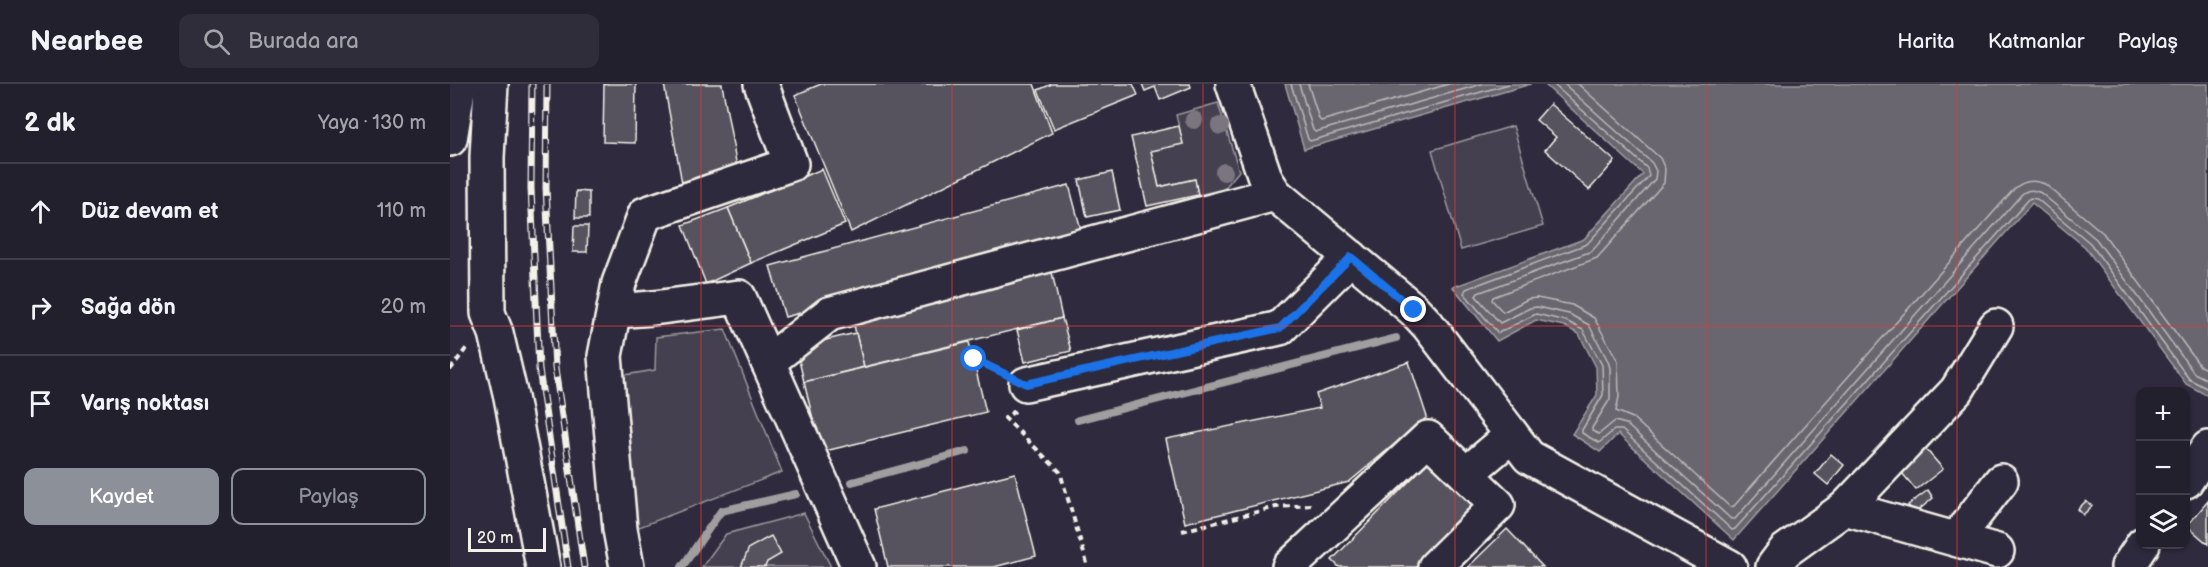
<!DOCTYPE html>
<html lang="tr">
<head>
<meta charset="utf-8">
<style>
	body { margin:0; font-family:"Balsamiq Sans",sans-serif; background:#2f2d3a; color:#f1f3f6 }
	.controls { position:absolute; right:18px; bottom:18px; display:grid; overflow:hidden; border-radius:12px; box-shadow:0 2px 4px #0004 }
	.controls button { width:54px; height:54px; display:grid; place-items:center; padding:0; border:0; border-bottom:2px solid #403e4a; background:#23202e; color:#f1f3f6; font:30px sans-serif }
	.scale { position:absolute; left:18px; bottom:15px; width:78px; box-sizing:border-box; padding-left:6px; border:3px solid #f4f1e8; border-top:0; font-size:16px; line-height:21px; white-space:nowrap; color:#f4f1e8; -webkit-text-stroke:4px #2f2a3d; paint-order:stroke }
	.stop { position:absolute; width:18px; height:18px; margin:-14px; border:4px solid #1a73e8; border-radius:50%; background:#fff }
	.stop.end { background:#1a73e8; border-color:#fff; box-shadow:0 2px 6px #0008 }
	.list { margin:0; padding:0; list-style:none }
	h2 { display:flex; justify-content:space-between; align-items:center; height:78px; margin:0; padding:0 24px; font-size:26px }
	h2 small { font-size:20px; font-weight:400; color:#a3a3aa }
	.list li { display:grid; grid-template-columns:39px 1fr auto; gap:18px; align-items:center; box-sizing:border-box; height:96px; padding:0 24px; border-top:2px solid #403e4a }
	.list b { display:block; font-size:22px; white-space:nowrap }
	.list em { font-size:20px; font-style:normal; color:#a3a3aa }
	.actions { display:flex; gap:12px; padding:18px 24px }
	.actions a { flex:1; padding:14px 0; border:2px solid #8c9099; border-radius:12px; text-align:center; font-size:21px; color:#8c9099 }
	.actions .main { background:#8c9099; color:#fff }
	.icon { flex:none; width:33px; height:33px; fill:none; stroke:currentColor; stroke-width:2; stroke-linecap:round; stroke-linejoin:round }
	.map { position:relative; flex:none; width:1758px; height:483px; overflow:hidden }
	header { display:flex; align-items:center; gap:36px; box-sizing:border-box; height:84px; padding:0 30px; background:#23202e; border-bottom:2px solid #403e4a }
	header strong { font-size:28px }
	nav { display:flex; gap:33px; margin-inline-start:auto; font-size:21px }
	.search { width:420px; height:54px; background:#2f2d3a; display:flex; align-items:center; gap:15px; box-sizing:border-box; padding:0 21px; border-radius:12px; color:#a3a3aa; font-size:22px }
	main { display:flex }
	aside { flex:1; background:#23202e }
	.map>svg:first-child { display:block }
	.green { fill:#454050; stroke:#9c989c; stroke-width:1.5 }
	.water { fill:#6a6670; stroke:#a19ea0; stroke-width:1.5 }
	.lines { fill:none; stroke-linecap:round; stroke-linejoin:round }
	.shore { stroke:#bdb9b8; stroke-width:1.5 }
	.stream { stroke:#a19ea0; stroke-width:8 }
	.building { fill:#56525f; stroke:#f4f1e8; stroke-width:1.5 }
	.minor-casing { stroke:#f4f1e8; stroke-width:38 }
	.highway-casing { stroke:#f4f1e8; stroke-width:38 }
	.path { stroke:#f4f1e8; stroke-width:4; stroke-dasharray:6 4.5; stroke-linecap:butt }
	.minor { stroke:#2f2a3d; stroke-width:33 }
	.highway { stroke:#2f2a3d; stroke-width:33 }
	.rail-casing { stroke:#f4f1e8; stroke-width:7 }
	.rail { stroke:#2f2a3d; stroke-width:4.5; stroke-dasharray:14; stroke-linecap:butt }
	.tree { fill:#7a757e }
	.route { stroke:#1a73e8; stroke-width:8 }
	.grid { fill:none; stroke:#d93c3b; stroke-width:1.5; stroke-opacity:0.55 }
</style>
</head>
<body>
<header>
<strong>Nearbee</strong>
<div class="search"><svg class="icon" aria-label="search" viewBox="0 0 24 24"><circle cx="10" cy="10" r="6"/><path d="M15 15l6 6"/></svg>Burada ara</div>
<nav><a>Harita</a><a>Katmanlar</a><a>Paylaş</a></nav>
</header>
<main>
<aside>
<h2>2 dk<small>Yaya · 130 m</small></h2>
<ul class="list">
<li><svg class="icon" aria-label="ahead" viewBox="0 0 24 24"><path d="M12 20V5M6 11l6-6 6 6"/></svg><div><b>Düz devam et</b></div><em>110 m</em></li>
<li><svg class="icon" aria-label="right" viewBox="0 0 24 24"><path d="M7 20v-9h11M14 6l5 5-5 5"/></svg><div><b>Sağa dön</b></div><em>20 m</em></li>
<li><svg class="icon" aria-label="arrive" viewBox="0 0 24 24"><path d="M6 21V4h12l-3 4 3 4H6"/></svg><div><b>Varış noktası</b></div></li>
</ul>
<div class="actions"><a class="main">Kaydet</a><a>Paylaş</a></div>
</aside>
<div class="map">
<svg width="1758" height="483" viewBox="0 0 1758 483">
	<rect width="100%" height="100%" fill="#2f2a3d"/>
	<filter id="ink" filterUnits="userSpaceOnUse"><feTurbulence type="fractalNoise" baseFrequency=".0167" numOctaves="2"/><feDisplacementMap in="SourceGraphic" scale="12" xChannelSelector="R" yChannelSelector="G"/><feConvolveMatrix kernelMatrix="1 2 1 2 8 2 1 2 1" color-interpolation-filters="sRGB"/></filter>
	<g filter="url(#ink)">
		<g class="green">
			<polygon points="768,19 789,87 774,105 748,111 744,95 709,103 701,67 733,60 726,31"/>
			<polygon points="1063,42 1093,142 1011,166 982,66"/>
			<polygon points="275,245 332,388 179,447 175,291 205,286 206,253"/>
			<polygon points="354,429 381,483 252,483 276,450"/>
		</g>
		<g class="water">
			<polygon points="835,0 1081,0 854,65"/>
			<polygon points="1094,0 1758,0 1758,312 1736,300 1635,163 1582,119 1284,456 1168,350 1150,368 1122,350 1147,311 1146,283 1129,250 1114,242 1086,236 1047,257 1003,203 1134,155 1193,90"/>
		</g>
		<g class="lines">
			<g class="shore">
				<polyline points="841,0 858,55 860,57 1059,0"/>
				<polyline points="849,0 863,46 865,48 1032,0"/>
				<polyline points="858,0 869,35 871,37 999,0"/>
				<polyline points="1103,0 1197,84 1199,92 1137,160 1016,205 1014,209 1048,249 1086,230 1116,237 1133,246 1152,281 1153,311 1132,346 1132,349 1149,359 1164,346 1172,346 1282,446 1285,445 1580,114 1587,115 1640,159 1739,295 1758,305"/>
				<path d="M1114,0L1202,79L1206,87L1205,95L1142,167L1028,209L1026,212L1050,239L1080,224L1087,223L1119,230L1139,241L1158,277L1160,284V315L1142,344V347L1149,350L1165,337L1176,340L1281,435H1285L1571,111C1577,105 1584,105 1591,109L1646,155L1744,289L1758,296"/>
				<path d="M1128,0L1210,74L1215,85L1214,99L1147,174L1043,213L1042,216L1053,228L1078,215L1087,214L1122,221L1144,234L1168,277L1169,313L1166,327L1183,334L1280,423L1284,422L1564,105C1573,97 1583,95 1595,100L1653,149L1750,282L1758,286"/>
			</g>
			<g class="stream">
				<polyline points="628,336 946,254"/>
				<polyline points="402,398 517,367"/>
				<polyline points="232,483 271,427 346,410"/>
			</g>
		</g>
		<g class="building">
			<polygon points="154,0 186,0 185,59 153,58"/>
			<polygon points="214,0 272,0 288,89 232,99"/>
			<polygon points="371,0 584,0 602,49 401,148 345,11"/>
			<polygon points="602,0 683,0 688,11 604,45 588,6"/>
			<polygon points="692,0 740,0 741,3 710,16 705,3 695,7"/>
			<polygon points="1100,20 1165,77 1139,106 1095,66 1106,53 1086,36"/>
			<polygon points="729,42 733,60 701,67 709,103 745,95 748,111 697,122 681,53"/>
			<polygon points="372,85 395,140 301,179 278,124"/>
			<polygon points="662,88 670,126 637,133 629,96"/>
			<polygon points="619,101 633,153 335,233 320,182"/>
			<polygon points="126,107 139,108 139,134 125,134"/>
			<polygon points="278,124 301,179 256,200 233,141"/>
			<polygon points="124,142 138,142 137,168 123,168"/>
			<polygon points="601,184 612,234 414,283 402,233"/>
			<polygon points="612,234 621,267 575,278 567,246"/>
			<polygon points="406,249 414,283 354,298 346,263"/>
			<polygon points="519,258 536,328 371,368 354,298"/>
			<polygon points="959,278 977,333 899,398 735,439 716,355 870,324 866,310"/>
			<polygon points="1474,363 1493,385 1466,406 1447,383"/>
			<polygon points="1381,370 1394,381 1378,401 1365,390"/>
			<polygon points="978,378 1025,424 967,483 889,483 882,476"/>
			<polygon points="565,389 586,472 544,483 438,483 424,425"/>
			<polygon points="1478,406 1483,414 1465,429 1458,421"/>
			<polygon points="1636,417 1642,422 1633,431 1628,425"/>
			<polygon points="1758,417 1758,460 1737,442"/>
			<polygon points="1057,445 1093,483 1018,483"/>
			<polygon points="321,452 331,470 317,478 315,483 291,483 299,464"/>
		</g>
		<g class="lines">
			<g class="minor-casing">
				<g id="minor">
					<polyline points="783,0 816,96 825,110 964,226 978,241 1079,373 1280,483"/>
					<polyline points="164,227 203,224 289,213 409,483"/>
					<polyline points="318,278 379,230 825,110"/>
					<polyline points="576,300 830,244 901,173"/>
					<polyline points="1016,390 1061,352"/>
					<polyline points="1736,397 1758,364"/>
					<polyline points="1395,424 1507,306 1546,242"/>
					<polyline points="1506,455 1551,397"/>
					<polyline points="177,483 170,445 155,272 169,199 195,130 341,80 311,0"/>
					<polyline points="839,483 978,354 1048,421 985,483"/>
					<polyline points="1323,483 1335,467 1395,424 1547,467"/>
					<polyline points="1678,483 1693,460"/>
				</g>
			</g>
			<g class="highway-casing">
				<g id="highway">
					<polyline points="41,0 37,73 38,229 46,249 61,313 93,483"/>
					<polyline points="0,55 9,0"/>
				</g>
			</g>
			<g class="path">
				<polyline points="524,275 551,288"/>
				<polyline points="0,286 18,262"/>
				<polyline points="565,327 555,334 610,388 638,483"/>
				<polyline points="732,447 826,423 862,421"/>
			</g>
			<use href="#minor" class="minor"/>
			<use href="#highway" class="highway"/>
			<g class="rail-casing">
				<g id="rail">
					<polyline points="82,0 81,104 89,285 118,483"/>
					<polyline points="97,0 96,104 105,284 134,483"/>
				</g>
			</g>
			<use href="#rail" class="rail"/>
		</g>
		<g class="tree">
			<circle cx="744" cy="36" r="9"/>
			<circle cx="770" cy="42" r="9"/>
			<circle cx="774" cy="88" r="9"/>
		</g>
	</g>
	<g class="lines" filter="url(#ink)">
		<polyline class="route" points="524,275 576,300 830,244 901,173 964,226"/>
	</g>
	<path class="grid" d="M251,0V483M502,0V483M753,0V483M1005,0V483M1256,0V483M1507,0V483M0,242H1758"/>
</svg>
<div class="controls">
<button>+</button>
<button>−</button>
<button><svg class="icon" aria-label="layers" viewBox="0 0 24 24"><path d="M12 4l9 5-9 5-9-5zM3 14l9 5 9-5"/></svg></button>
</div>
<div class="scale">20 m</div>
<div class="stop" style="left:524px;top:275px"></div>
<div class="stop end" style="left:964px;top:226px"></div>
</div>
</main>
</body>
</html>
